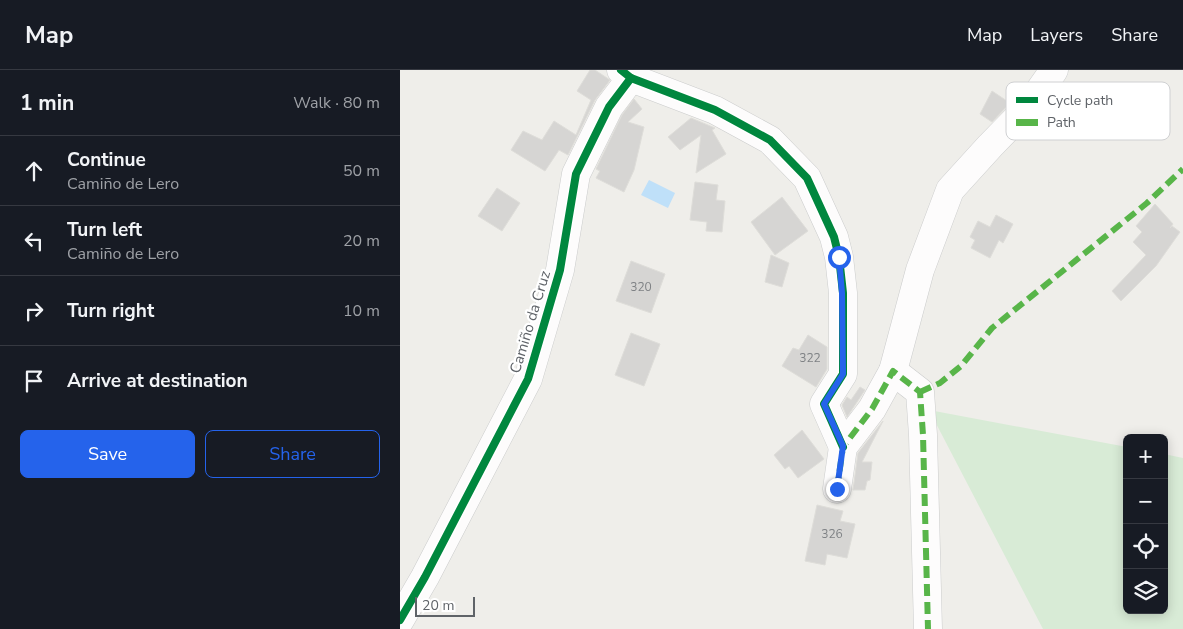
<!DOCTYPE html>
<html lang="en">
<head>
<meta charset="utf-8">
<style>
	body { margin:0; font-family:"Nunito Sans",sans-serif; background:#20242c; color:#f1f3f6 }
	.controls { position:absolute; right:15px; bottom:15px; display:grid; overflow:hidden; border-radius:8px; box-shadow:0 2px 12px #0003 }
	.controls button { width:45px; height:45px; display:grid; place-items:center; padding:0; border:0; border-bottom:1px solid #363941; background:#171b24; color:#f1f3f6; font:25px sans-serif }
	.scale { position:absolute; left:15px; bottom:12px; width:60px; box-sizing:border-box; padding-left:5px; border:2px solid #5f6368; border-top:0; font-size:14px; line-height:18px; white-space:nowrap; color:#5f6368; -webkit-text-stroke:4px #fff; paint-order:stroke }
	.stop { position:absolute; width:15px; height:15px; margin:-11px; border:4px solid #2563eb; border-radius:50%; background:#fff }
	.stop.end { background:#2563eb; border-color:#fff; box-shadow:0 1px 5px #0008 }
	.list { margin:0; padding:0; list-style:none }
	h2 { display:flex; justify-content:space-between; align-items:center; height:65px; margin:0; padding:0 20px; font-size:21px }
	h2 small { font-size:16px; font-weight:400; color:#9ea1a6 }
	.list li { display:grid; grid-template-columns:32px 1fr auto; gap:15px; align-items:center; box-sizing:border-box; height:70px; padding:0 20px; border-top:1px solid #363941 }
	.list b { display:block; font-size:19px; white-space:nowrap }
	.list p { margin:0; font-size:16px; white-space:nowrap; color:#9ea1a6 }
	.list em { font-size:16px; font-style:normal; color:#9ea1a6 }
	.actions { display:flex; gap:10px; padding:15px 20px }
	.actions a { flex:1; padding:11px 0; border:1px solid #2563eb; border-radius:8px; text-align:center; font-size:18px; color:#2563eb }
	.actions .main { background:#2563eb; color:#fff }
	.icon { flex:none; width:28px; height:28px; fill:none; stroke:currentColor; stroke-width:2; stroke-linecap:round; stroke-linejoin:round }
	.map { position:relative; flex:none; width:783px; height:559px; overflow:hidden }
	header { display:flex; align-items:center; gap:30px; box-sizing:border-box; height:70px; padding:0 25px; background:#171b24; border-bottom:1px solid #363941 }
	header strong { font-size:24px }
	nav { display:flex; gap:28px; margin-inline-start:auto; font-size:18px }
	main { display:flex }
	aside { flex:1; background:#171b24 }
	.map>svg:first-child { display:block }
	.green { fill:#d8ebd6 }
	.water { fill:#bfe0f9 }
	.building { fill:#d6d5d3; stroke:#deddd9 }
	.lines { fill:none; stroke-linecap:round; stroke-linejoin:round }
	.minor-casing { stroke:#cbcccc; stroke-width:29 }
	.minor { stroke:#fdfcfc; stroke-width:28 }
	.quiet { stroke:#58b549; stroke-width:6; stroke-dasharray:12 6; stroke-linecap:butt }
	.cycleway-casing { stroke:#fff; stroke-width:11 }
	.cycleway { stroke:#00873e; stroke-width:8 }
	.route { stroke:#2563eb; stroke-width:6 }
	.labels { text-anchor:middle; dominant-baseline:central; stroke-width:4.5; stroke-linejoin:round; paint-order:stroke }
	.number-label { font-size:12px; fill:#7e8184 }
	.street-label { font-size:15px; fill:#5f6368; stroke:#fff }
	.key { fill:#fff; stroke:#cfd0d2; stroke-width:1 }
	.key-label { font-size:14px; fill:#5f6368 }
</style>
</head>
<body>
<header>
<strong>Map</strong>
<nav><a>Map</a><a>Layers</a><a>Share</a></nav>
</header>
<main>
<aside>
<h2>1 min<small>Walk · 80 m</small></h2>
<ul class="list">
<li><svg class="icon" aria-label="ahead" viewBox="0 0 24 24"><path d="M12 20V5M6 11l6-6 6 6"/></svg><div><b>Continue</b><p>Camiño de Lero</p></div><em>50 m</em></li>
<li><svg class="icon" aria-label="left" viewBox="0 0 24 24"><path d="M17 20v-9H6M10 6l-5 5 5 5"/></svg><div><b>Turn left</b><p>Camiño de Lero</p></div><em>20 m</em></li>
<li><svg class="icon" aria-label="right" viewBox="0 0 24 24"><path d="M7 20v-9h11M14 6l5 5-5 5"/></svg><div><b>Turn right</b></div><em>10 m</em></li>
<li><svg class="icon" aria-label="arrive" viewBox="0 0 24 24"><path d="M6 21V4h12l-3 4 3 4H6"/></svg><div><b>Arrive at destination</b></div></li>
</ul>
<div class="actions"><a class="main">Save</a><a>Share</a></div>
</aside>
<div class="map">
<svg width="783" height="559" viewBox="0 0 783 559">
	<rect width="100%" height="100%" fill="#efeeea"/>
	<polygon class="green" points="529,340 727,377 727,540 764,540 764,384 783,388 783,559 643,559"/>
	<polygon class="water" points="249,110 275,123 268,138 241,125"/>
	<g class="building">
		<polygon points="190,0 195,0 210,10 195,30 168,85 159,80 145,101 111,80 123,61 142,70 154,51 176,65 191,30 177,21"/>
		<polygon points="592,21 610,33 592,52 580,44"/>
		<polygon points="234,29 242,39 228,52 244,57 234,100 224,122 196,108 200,101 196,99 222,45"/>
		<polygon points="291,48 315,58 312,60 326,84 296,103 301,65 280,80 268,67"/>
		<polygon points="295,112 318,115 316,130 325,131 322,162 306,161 307,152 290,150"/>
		<polygon points="97,118 120,133 102,161 78,146"/>
		<polygon points="382,127 408,161 375,185 351,152"/>
		<polygon points="755,134 773,154 770,158 772,156 780,162 756,196 721,231 712,221 746,185 733,172 742,162 736,156"/>
		<polygon points="596,145 613,154 603,173 599,170 590,188 571,178 575,170 570,167 578,151 590,157"/>
		<polygon points="371,185 389,193 382,217 365,212"/>
		<polygon points="231,191 265,204 251,243 216,231"/>
		<polygon points="231,263 260,274 244,316 215,305"/>
		<polygon points="408,265 427,277 427,299 416,317 382,296 393,278 399,280"/>
		<polygon points="460,317 465,320 447,347 442,335 447,327 451,330"/>
		<polygon points="483,351 462,392 472,392 470,410 467,411 465,420 453,420 458,383"/>
		<polygon points="402,360 424,389 398,408 389,396 385,399 374,385"/>
		<polygon points="417,435 443,441 440,451 455,454 447,488 427,484 425,495 405,491"/>
	</g>
	<g class="lines">
		<g class="minor-casing">
			<g id="minor">
				<polyline points="221,0 231,8 315,40 370,70 407,108 434,167 439,187 443,223 443,304 424,334 443,377"/>
				<polyline points="493,301 520,200 550,120 590,76 628,37 654,0"/>
				<polyline points="437,419 443,377 472,339 493,301 520,322 523,365 528,559"/>
				<polyline points="0,550 25,507 128,309 160,200 176,104 209,37 231,8"/>
			</g>
		</g>
		<use href="#minor" class="minor"/>
		<g class="quiet">
			<polyline points="520,322 540,313 561,296 592,258 747,133 783,99"/>
			<polyline points="437,419 443,377 472,339 493,301 520,322 523,365 528,559"/>
		</g>
		<g class="cycleway-casing">
			<g id="cycleway">
				<polyline points="221,0 231,8 315,40 370,70 407,108 434,167 439,187 443,223 443,304 424,334 443,377"/>
				<polyline points="0,550 25,507 128,309 160,200 176,104 209,37 231,8"/>
			</g>
		</g>
		<use href="#cycleway" class="cycleway"/>
	</g>
	<g class="lines">
		<polyline class="route" points="437,419 443,376 424,334 443,304 442,223 439,187"/>
	</g>
	<g class="labels">
		<g class="number-label">
			<text x="241" y="217">320</text>
			<text x="410" y="288">322</text>
			<text x="432" y="464">326</text>
		</g>
		<g class="street-label">
			<text transform="translate(130 252) rotate(-73)">Camiño da Cruz</text>
		</g>
	</g>
	<rect x="606" y="12" width="164" height="58" rx="8" class="key"/>
	<rect x="616" y="27" width="22" height="6" fill="#00873e"/>
	<rect x="616" y="49" width="22" height="7" fill="#58b549"/>
	<g class="key-label">
		<text x="647" y="35">Cycle path</text>
		<text x="647" y="57">Path</text>
	</g>
</svg>
<div class="controls">
<button>+</button>
<button>−</button>
<button><svg class="icon" aria-label="locate" viewBox="0 0 24 24"><circle cx="12" cy="12" r="6"/><path d="M12 2v4M12 18v4M2 12h4M18 12h4"/></svg></button>
<button><svg class="icon" aria-label="layers" viewBox="0 0 24 24"><path d="M12 4l9 5-9 5-9-5zM3 14l9 5 9-5"/></svg></button>
</div>
<div class="scale">20 m</div>
<div class="stop" style="left:439px;top:187px"></div>
<div class="stop end" style="left:437px;top:419px"></div>
</div>
</main>
</body>
</html>
